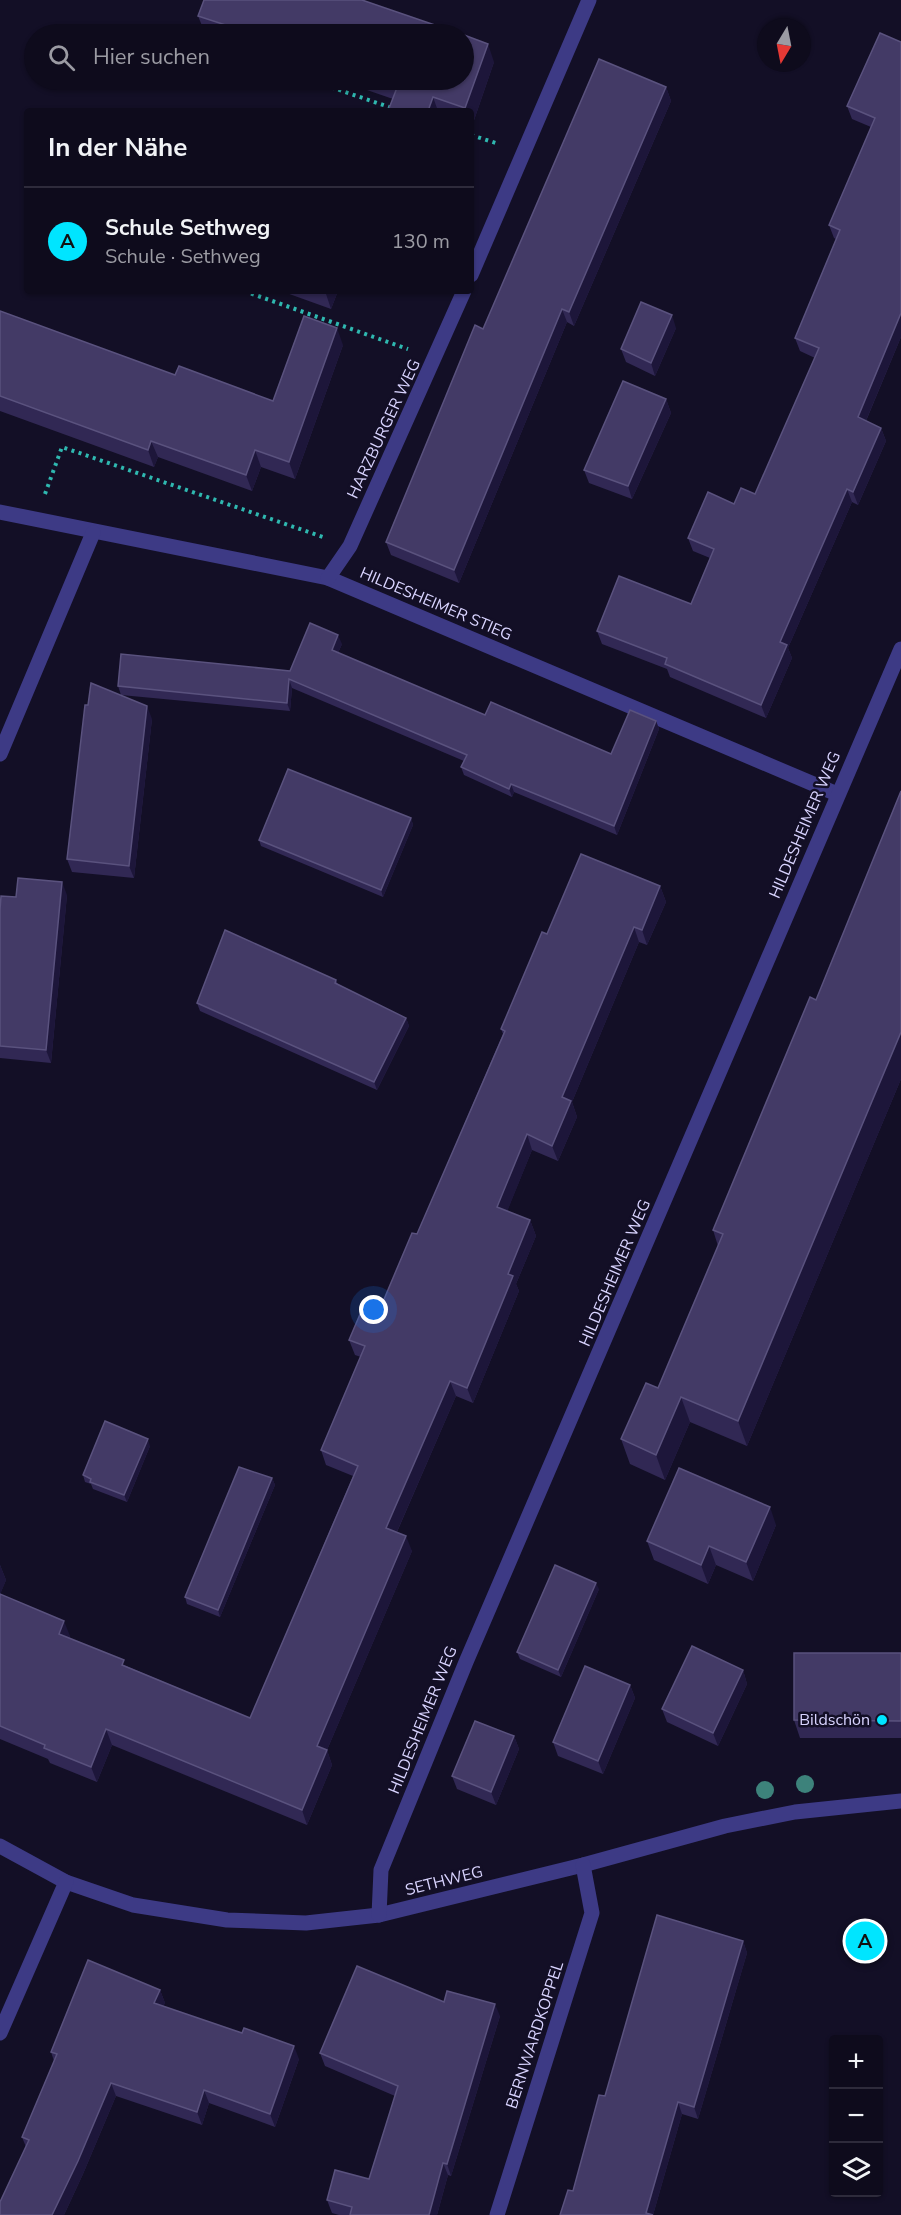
<!DOCTYPE html>
<html lang="de">
<head>
<meta charset="utf-8">
<style>
	body { margin:0; font-family:"Nunito Sans",sans-serif; background:#1c1929; color:#f1f3f6 }
	.controls { position:absolute; right:18px; bottom:18px; display:grid; overflow:hidden; border-radius:6px; box-shadow:0 2px 4px #0004 }
	.controls button { width:54px; height:54px; display:grid; place-items:center; padding:0; border:0; border-bottom:2px solid #2e2b3b; background:#0e0b1c; color:#f1f3f6; font:30px sans-serif }
	.compass { position:absolute; left:757px; top:18px; width:54px; height:54px; border-radius:50%; background:#0e0b1c; box-shadow:0 2px 4px #0004; rotate:190deg }
	.you { position:absolute; left:374px; top:1310px; width:21px; height:21px; margin:-15px; border:4px solid #fff; border-radius:50%; background:#1a73e8; box-shadow:0 0 0 9px #1a73e833 }
	.badge { display:grid; place-items:center; width:39px; height:39px; border-radius:50%; background:#00e5ff; color:#111; font-size:20px; font-weight:700 }
	.pin { position:absolute; translate:-50% -50%; border:3px solid #fff; box-shadow:0 2px 6px #0006 }
	.list { margin:0; padding:0; list-style:none }
	h2 { display:flex; justify-content:space-between; align-items:center; height:78px; margin:0; padding:0 24px; font-size:26px }
	h2 small { font-size:20px; font-weight:400; color:#9b9ba3 }
	.list li { display:grid; grid-template-columns:39px 1fr auto; gap:18px; align-items:center; box-sizing:border-box; height:108px; padding:0 24px; border-top:2px solid #2e2b3b }
	.list b { display:block; font-size:22px; white-space:nowrap }
	.list p { margin:0; font-size:20px; white-space:nowrap; color:#9b9ba3 }
	.list em { font-size:20px; font-style:normal; color:#9b9ba3 }
	.icon { flex:none; width:33px; height:33px; fill:none; stroke:currentColor; stroke-width:2; stroke-linecap:round; stroke-linejoin:round }
	.map { position:relative; flex:none; width:901px; height:2215px; overflow:hidden }
	.search { position:absolute; background:#0e0b1c; box-shadow:0 2px 4px #0004; left:24px; top:24px; width:450px; height:66px; display:flex; align-items:center; gap:15px; box-sizing:border-box; padding:0 21px; border-radius:33px; color:#9b9ba3; font-size:22px }
	.panel { position:absolute; background:#0e0b1c; box-shadow:0 2px 4px #0004; left:24px; top:108px; width:450px; height:186px; border-radius:6px }
	.map>svg:first-child { display:block }
	.lines { fill:none; stroke-linecap:round; stroke-linejoin:round }
	.path { stroke:#2fb8b0; stroke-width:4; stroke-dasharray:3 4.5; stroke-linecap:butt }
	.minor { stroke:#3d3a85; stroke-width:15 }
	.tree { fill:#3d827b }
	.wall { fill:#312854 }
	.shaded-wall { fill:#1d163a }
	.building { fill:#433a66; stroke:#5a527e; stroke-width:1.5 }
	.poi-dot { fill:#00e5ff; stroke:#130f26; stroke-width:2 }
	.labels { text-anchor:middle; dominant-baseline:central; stroke-width:5; stroke-linejoin:round; paint-order:stroke }
	.street-label { font-size:16px; fill:#d9d4ff; stroke:#130f26 }
	.poi-label { font-size:16px; fill:#d9d4ff; stroke:#130f26; text-anchor:end }
</style>
</head>
<body>
<div class="map">
<svg width="901" height="2215" viewBox="0 0 901 2215">
	<rect width="100%" height="100%" fill="#130f26"/>
	<g class="lines">
		<g class="path">
			<polyline points="310,80 392,108"/>
			<polyline points="471,135 499,144"/>
			<polyline points="244,291 408,349"/>
			<polyline points="45,494 62,447 323,537"/>
		</g>
		<g class="minor">
			<polyline points="471,275 589,0"/>
			<polyline points="0,512 328,578 837,794"/>
			<polyline points="328,578 350,546 464,291"/>
			<polyline points="0,754 93,533"/>
			<polyline points="0,1846 66,1882 133,1905 227,1920 306,1923 379,1915 583,1865 725,1826 795,1812 901,1801"/>
			<polyline points="379,1915 381,1870 466,1662 901,649"/>
			<polyline points="0,2033 66,1882"/>
			<polyline points="497,2215 592,1913 583,1865"/>
		</g>
	</g>
	<g class="tree">
		<circle cx="805" cy="1784" r="9"/>
		<circle cx="765" cy="1790" r="9"/>
	</g>
	<g class="wall">
		<polygon points="198,16 461,34 208,34 205,33"/>
		<polygon points="901,42 901,337 866,421 881,428 886,441 858,505 852,502 788,648 792,658 766,718 670,677 667,669 602,644 597,631 691,604 710,558 693,551 688,538 734,504 755,494 815,358 800,351 795,338 836,239 834,238 829,225 871,127 852,119 847,106"/>
		<polygon points="494,62 472,126 471,126 471,111 388,111 393,99 338,80 464,80"/>
		<polygon points="666,87 671,101 574,326 567,322 459,583 391,555 386,542 483,329"/>
		<polygon points="281,291 338,291 331,309"/>
		<polygon points="0,311 175,375 273,401 343,345 295,479 261,467 252,491 158,457 154,467 0,411"/>
		<polygon points="676,328 655,376 626,362 621,349"/>
		<polygon points="666,399 671,413 632,499 589,483 584,470"/>
		<polygon points="342,644 338,653 485,715 611,754 656,721 659,729 617,835 514,792 512,797 464,775 461,767 464,761 292,688 290,711 121,695 118,686 290,671"/>
		<polygon points="152,719 134,878 72,872 67,859"/>
		<polygon points="901,791 901,1079 747,1446 690,1422 665,1480 630,1464 621,1439 658,1388 718,1246 713,1230 816,1000"/>
		<polygon points="411,818 413,825 383,897 261,846 259,840"/>
		<polygon points="660,886 666,902 647,945 639,942 572,1102 577,1117 558,1161 532,1150 507,1211 530,1220 536,1236 516,1284 519,1291 473,1403 456,1396 397,1532 412,1551 327,1750 332,1765 307,1825 112,1745 97,1782 50,1763 48,1759 0,1739 0,1565 6,1580 0,1594 70,1636 69,1638 126,1666 250,1718 353,1476 326,1465 321,1450 361,1357 355,1355 349,1340 382,1304 417,1234 503,1034 501,1029 547,934"/>
		<polygon points="67,895 51,1063 0,1058 0,910 16,897"/>
		<polygon points="336,980 338,985 406,1018 409,1026 377,1090 200,1011 197,1003"/>
		<polygon points="150,1446 127,1502 93,1489 91,1484 85,1482 83,1475"/>
		<polygon points="272,1478 275,1485 220,1617 187,1604 185,1597"/>
		<polygon points="776,1525 753,1581 716,1565 708,1584 654,1560 647,1541"/>
		<polygon points="599,1589 561,1677 520,1659 517,1652"/>
		<polygon points="901,1653 901,1738 800,1738 794,1720"/>
		<polygon points="743,1670 747,1684 718,1746 667,1722 662,1709"/>
		<polygon points="630,1685 635,1698 603,1774 558,1756 553,1742"/>
		<polygon points="514,1736 519,1749 496,1805 457,1789 452,1776"/>
		<polygon points="743,1941 747,1953 698,2119 682,2114 653,2215 573,2191 605,2096"/>
		<polygon points="160,1990 165,2003 163,2006 299,2059 275,2127 209,2103 202,2125 116,2096 83,2174 64,2215 0,2215 26,2147 22,2137 54,2061 51,2052"/>
		<polygon points="444,2002 500,2016 451,2176 448,2175 437,2215 339,2215 332,2213 327,2200 369,2179 395,2096 325,2066 320,2053"/>
	</g>
	<g class="shaded-wall">
		<polygon points="488,44 494,62 472,126 471,124 471,111 466,111 465,108"/>
		<polygon points="666,87 671,101 574,326 569,312"/>
		<polygon points="433,97 438,111 428,111"/>
		<polygon points="325,291 338,291 331,309"/>
		<polygon points="562,309 567,322 459,583 454,570"/>
		<polygon points="901,313 901,337 862,430 858,417"/>
		<polygon points="672,315 676,328 655,376 651,363"/>
		<polygon points="337,328 343,345 295,479 289,462"/>
		<polygon points="666,399 671,413 632,499 628,486"/>
		<polygon points="881,428 886,441 858,505 853,492"/>
		<polygon points="151,441 158,457 154,467 148,450"/>
		<polygon points="255,450 261,467 252,491 246,475"/>
		<polygon points="847,489 852,502 788,648 792,658 766,718 761,705 780,642"/>
		<polygon points="338,635 342,644 335,659 332,650"/>
		<polygon points="289,679 292,688 290,711 287,703"/>
		<polygon points="147,706 152,719 134,878 129,866"/>
		<polygon points="656,721 659,729 617,835 614,826"/>
		<polygon points="511,784 514,792 512,797 509,789"/>
		<polygon points="411,818 413,825 383,897 381,890"/>
		<polygon points="62,882 67,895 51,1063 46,1050"/>
		<polygon points="660,886 666,902 647,945 642,930"/>
		<polygon points="634,927 639,942 572,1102 577,1117 558,1161 552,1146 562,1097"/>
		<polygon points="406,1018 409,1026 377,1090 374,1082"/>
		<polygon points="901,1032 901,1079 747,1446 738,1421"/>
		<polygon points="527,1134 532,1150 503,1222 497,1207"/>
		<polygon points="530,1220 536,1236 516,1284 519,1291 473,1403 467,1388 508,1274"/>
		<polygon points="450,1381 456,1396 392,1543 386,1528"/>
		<polygon points="681,1397 690,1422 665,1480 656,1455"/>
		<polygon points="148,1439 150,1446 127,1502 124,1495"/>
		<polygon points="272,1478 275,1485 220,1617 218,1610"/>
		<polygon points="770,1507 776,1525 753,1581 746,1562"/>
		<polygon points="406,1536 412,1551 327,1750 332,1765 307,1825 302,1810 317,1746"/>
		<polygon points="709,1546 716,1565 708,1584 701,1565"/>
		<polygon points="0,1565 6,1580 0,1595"/>
		<polygon points="596,1583 599,1589 561,1677 558,1670"/>
		<polygon points="64,1621 70,1636 64,1649 59,1634"/>
		<polygon points="743,1670 747,1684 718,1746 713,1733"/>
		<polygon points="630,1685 635,1698 603,1774 598,1761"/>
		<polygon points="106,1729 112,1745 97,1782 91,1767"/>
		<polygon points="514,1736 519,1749 496,1805 491,1792"/>
		<polygon points="743,1941 747,1953 698,2119 694,2107"/>
		<polygon points="160,1990 165,2003 159,2016 154,2003"/>
		<polygon points="495,2004 500,2016 451,2176 447,2164"/>
		<polygon points="294,2046 299,2059 275,2127 270,2114"/>
		<polygon points="111,2083 116,2096 83,2174 64,2215 52,2215"/>
		<polygon points="204,2090 209,2103 202,2125 197,2112"/>
		<polygon points="678,2102 682,2114 653,2215 646,2213"/>
		<polygon points="443,2163 448,2175 437,2215 429,2215"/>
	</g>
	<g class="building">
		<polygon points="204,0 362,0 461,34 253,34 198,16"/>
		<polygon points="880,33 901,42 901,313 858,417 881,428 853,492 847,489 780,642 787,645 761,705 665,664 667,658 597,631 619,576 691,604 714,549 688,538 708,492 734,504 741,488 755,494 819,348 795,338 840,230 829,225 875,118 847,106"/>
		<polygon points="464,35 488,44 465,108 433,97 428,111 388,111 398,85 382,80 464,80"/>
		<polygon points="599,59 666,87 569,312 562,309 454,570 386,542 475,325 483,329"/>
		<polygon points="641,302 672,315 651,363 621,349"/>
		<polygon points="0,311 175,375 179,366 273,401 304,316 337,328 289,462 255,450 246,475 151,441 148,450 0,396"/>
		<polygon points="623,381 666,399 628,486 584,470"/>
		<polygon points="310,623 338,635 332,650 485,715 491,702 611,754 630,710 656,721 614,826 511,784 509,789 461,767 467,755 289,679 287,703 118,686 121,654 290,671"/>
		<polygon points="91,683 147,706 129,866 67,859 85,705 88,705"/>
		<polygon points="288,769 411,818 381,890 259,840"/>
		<polygon points="901,791 901,1032 738,1421 681,1397 656,1455 621,1439 646,1383 658,1388 723,1234 713,1230 810,997 816,1000"/>
		<polygon points="581,854 660,886 642,930 634,927 562,1097 571,1101 552,1146 527,1134 497,1207 530,1220 508,1274 513,1276 467,1388 450,1381 386,1528 406,1536 317,1746 327,1750 302,1810 106,1729 91,1767 44,1748 45,1745 0,1726 0,1594 64,1621 59,1634 124,1660 122,1665 250,1718 358,1466 321,1450 365,1346 349,1340 367,1298 382,1304 412,1233 417,1234 505,1031 501,1029 542,932 547,934"/>
		<polygon points="18,878 62,882 46,1050 0,1046 0,910 1,896 16,897"/>
		<polygon points="225,930 336,980 335,983 406,1018 374,1082 197,1003"/>
		<polygon points="105,1421 148,1439 124,1495 90,1482 91,1479 83,1475"/>
		<polygon points="239,1467 272,1478 218,1610 185,1597"/>
		<polygon points="679,1468 770,1507 746,1562 709,1546 701,1565 647,1541"/>
		<polygon points="555,1565 596,1583 558,1670 517,1652"/>
		<polygon points="692,1646 743,1670 713,1733 662,1709"/>
		<polygon points="794,1653 901,1653 901,1721 794,1720"/>
		<polygon points="585,1666 630,1685 598,1761 553,1742"/>
		<polygon points="475,1721 514,1736 491,1792 452,1776"/>
		<polygon points="657,1915 743,1941 694,2107 678,2102 646,2213 653,2215 560,2215 568,2190 573,2191 599,2095 605,2096"/>
		<polygon points="88,1960 160,1990 154,2003 242,2033 244,2028 294,2046 270,2114 204,2090 197,2112 111,2083 78,2161 52,2215 0,2215 0,2202 29,2140 22,2137 57,2054 51,2052"/>
		<polygon points="357,1966 444,2002 447,1991 495,2004 447,2164 443,2163 429,2215 350,2215 352,2207 327,2200 335,2170 369,2179 398,2086 320,2053"/>
	</g>
	<circle class="poi-dot" cx="882" cy="1720" r="6"/>
	<g class="labels">
		<g class="street-label">
			<text transform="translate(384 429) rotate(-65)">HARZBURGER WEG</text>
			<text transform="translate(436 604) rotate(23)">HILDESHEIMER STIEG</text>
			<text transform="translate(805 825) rotate(-67)">HILDESHEIMER WEG</text>
			<text transform="translate(615 1273) rotate(-67)">HILDESHEIMER WEG</text>
			<text transform="translate(423 1720) rotate(-68)">HILDESHEIMER WEG</text>
			<text transform="translate(444 1881) rotate(-14)">SETHWEG</text>
			<text transform="translate(535 2035) rotate(-72)">BERNWARDKOPPEL</text>
		</g>
		<g class="poi-label">
			<text x="870" y="1720">Bildschön</text>
		</g>
	</g>
</svg>
<div class="controls">
<button>+</button>
<button>−</button>
<button><svg class="icon" aria-label="layers" viewBox="0 0 24 24"><path d="M12 4l9 5-9 5-9-5zM3 14l9 5 9-5"/></svg></button>
</div>
<svg class="compass" viewBox="-18 -18 36 36"><path d="M0-13l5 13h-10z" fill="#e53935"/><path d="M0 13l5-13h-10z" fill="#9b9ba3"/></svg>
<div class="you"></div>
<div class="pin badge" style="left:865px;top:1941px">A</div>
<div class="search"><svg class="icon" aria-label="search" viewBox="0 0 24 24"><circle cx="10" cy="10" r="6"/><path d="M15 15l6 6"/></svg>Hier suchen</div>
<section class="panel">
<h2>In der Nähe<small></small></h2>
<ul class="list">
<li><span class="badge">A</span><div><b>Schule Sethweg</b><p>Schule · Sethweg</p></div><em>130 m</em></li>
</ul>
</section>
</div>
</body>
</html>
